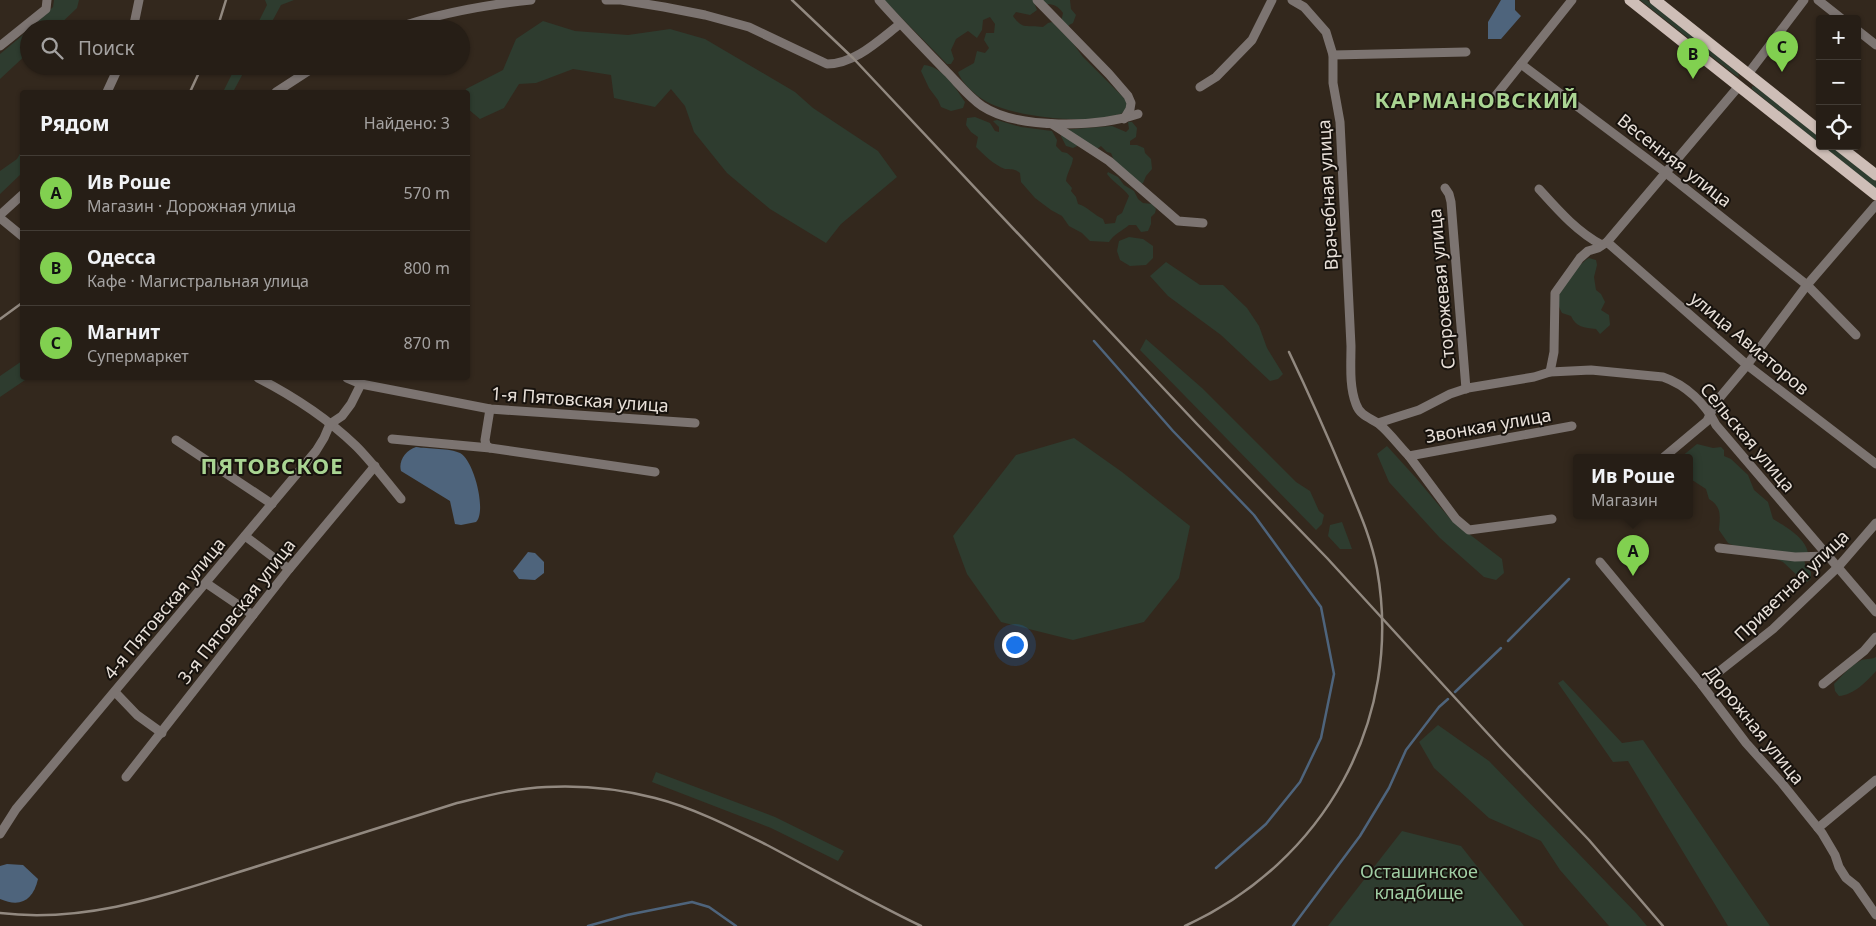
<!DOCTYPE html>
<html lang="ru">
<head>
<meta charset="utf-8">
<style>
	body { margin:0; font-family:"Noto Sans",sans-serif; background:#322b23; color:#f1f3f6 }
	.controls { position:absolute; right:15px; top:15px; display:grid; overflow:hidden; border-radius:5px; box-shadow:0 1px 4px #0004 }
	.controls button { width:45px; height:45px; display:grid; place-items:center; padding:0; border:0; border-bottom:1px solid #423c35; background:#261e16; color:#f1f3f6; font:25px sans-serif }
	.you { position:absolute; left:1014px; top:644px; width:18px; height:18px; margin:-12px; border:4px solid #fff; border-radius:50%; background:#1a73e8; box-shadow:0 0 0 8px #1a73e833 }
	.badge { display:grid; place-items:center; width:32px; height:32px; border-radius:50%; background:#81d050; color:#111; font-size:16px; font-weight:700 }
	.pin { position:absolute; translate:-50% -41px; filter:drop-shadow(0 1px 2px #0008) }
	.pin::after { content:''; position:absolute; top:26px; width:18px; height:15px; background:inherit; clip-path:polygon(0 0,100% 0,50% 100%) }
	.popup { position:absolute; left:1573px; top:454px; width:120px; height:65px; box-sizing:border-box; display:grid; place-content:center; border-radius:5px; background:#261e16; filter:drop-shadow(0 1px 4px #0005); font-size:16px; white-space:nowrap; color:#a4a2a1 }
	.popup b { font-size:19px; color:#f1f3f6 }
	.popup::after { content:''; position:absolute; left:50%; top:100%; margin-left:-10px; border:10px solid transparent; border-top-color:#261e16 }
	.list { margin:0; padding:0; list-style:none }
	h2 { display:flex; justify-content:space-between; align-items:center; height:65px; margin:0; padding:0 20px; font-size:21px }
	h2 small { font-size:16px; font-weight:400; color:#a4a2a1 }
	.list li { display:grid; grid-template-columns:32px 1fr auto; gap:15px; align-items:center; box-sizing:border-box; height:75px; padding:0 20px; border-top:1px solid #423c35 }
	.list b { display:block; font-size:19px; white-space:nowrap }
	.list p { margin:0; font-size:16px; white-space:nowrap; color:#a4a2a1 }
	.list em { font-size:16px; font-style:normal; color:#a4a2a1 }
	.icon { flex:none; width:28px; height:28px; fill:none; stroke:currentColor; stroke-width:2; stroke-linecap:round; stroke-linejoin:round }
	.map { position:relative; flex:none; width:1876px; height:926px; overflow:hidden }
	.search { position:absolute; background:#261e16; box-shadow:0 1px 4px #0004; left:20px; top:20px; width:450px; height:55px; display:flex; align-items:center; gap:12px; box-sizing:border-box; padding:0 18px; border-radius:28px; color:#a4a2a1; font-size:19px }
	.panel { position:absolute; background:#261e16; box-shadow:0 1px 4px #0004; left:20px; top:90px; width:450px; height:290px; border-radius:5px }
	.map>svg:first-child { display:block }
	.green { fill:#2e3c2f }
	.water { fill:#4e647c }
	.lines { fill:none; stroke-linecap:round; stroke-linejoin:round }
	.stream { stroke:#4e647c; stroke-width:2.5 }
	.minor { stroke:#7c7471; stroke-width:9 }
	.major { stroke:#cebeb7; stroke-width:11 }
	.rail { stroke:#928980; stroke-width:2.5 }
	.labels { text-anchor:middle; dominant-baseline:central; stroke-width:4; stroke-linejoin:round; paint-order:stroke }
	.street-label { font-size:18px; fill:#e8e0d9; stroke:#17120d }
	.park-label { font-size:18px; fill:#a0cea4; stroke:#17120d }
	.district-label { font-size:22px; font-weight:bold; letter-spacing:1px; fill:#a9d492; stroke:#17120d }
</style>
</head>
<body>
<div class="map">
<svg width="1876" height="926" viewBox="0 0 1876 926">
	<rect width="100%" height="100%" fill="#33281d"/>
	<g class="green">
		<polygon points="54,0 79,0 77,8 55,29 30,29 53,7"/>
		<polygon points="265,0 294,0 281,5 268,29 255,29 267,5"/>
		<path d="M884,0H1033L1037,10L1030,15L1016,12L1013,16C1023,31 1027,24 1043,27L1048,23L1052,22L1072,42L1083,57L1127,101V107C1126,109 1125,111 1122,113C1120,115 1114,115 1111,116C1080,124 1011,117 984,100C975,95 961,82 958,72L974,63L977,51L985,53L989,48L984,40L986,33H994L995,24L990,17L983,20L982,30L977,38L968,31L956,39L951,50L954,59L951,64H947Z"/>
		<path d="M1041,0H1070L1071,9L1076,15L1073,23L1069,25L1068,28L1061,22L1063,13C1058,6 1054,4 1046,4Z"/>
		<polygon points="1640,0 1647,0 1738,73 1739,77 1735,75"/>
		<polygon points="543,21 575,31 628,35 670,29 705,39 795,92 813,108 878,151 897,177 841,224 826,243 770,209 727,173 694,132 685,106 671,89 655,107 614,98 611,75 573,69 536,83 519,84 504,108 480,119 468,109 468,92 465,92 466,89 503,70 516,39"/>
		<polygon points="29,30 29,52 0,79 0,54"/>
		<path d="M924,65C943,67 955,87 965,102L963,108L951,111L941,107L938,100L929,88L921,71Z"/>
		<polygon points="236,66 247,66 233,92 223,92"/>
		<polygon points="1752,86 1756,87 1820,137 1820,144 1752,89"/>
		<path d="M975,117L990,123L995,131L999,132V127L993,121L997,120L1021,127L1052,131L1057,140L1056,146L1062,152L1067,153L1073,158C1072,167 1067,172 1066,181L1072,188L1071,191L1076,197L1078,204C1088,207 1094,215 1103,219L1105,224L1115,223L1117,216L1122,213L1129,196C1127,191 1112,181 1107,174L1108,172L1118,177L1124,185L1134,191L1138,199L1143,203L1152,204L1156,209L1155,213L1151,217V224L1148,231L1141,232L1136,225H1129C1122,231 1114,234 1109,242L1090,241L1082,233L1069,226L1062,216L1051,210L1035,198L1021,182L1020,173C1014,168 1011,170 1005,169C994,165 983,154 976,147L978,137L971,132L966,125L967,118Z"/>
		<polygon points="1128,122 1132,122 1137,128 1136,137 1130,141 1130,145 1137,145 1144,148 1145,153 1151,159 1152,169 1146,176 1143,183 1139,185 1116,165 1111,153 1107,152 1101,146 1094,151 1081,144 1073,148 1066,146 1061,136 1062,130 1112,126 1126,132 1129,129"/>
		<polygon points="1823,146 1831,146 1876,181 1876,189"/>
		<polygon points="22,150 22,173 0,194 0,171 17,159"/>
		<polygon points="1129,237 1143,239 1153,246 1153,258 1146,265 1130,266 1120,260 1117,251 1119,241"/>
		<path d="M1589,258L1596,260L1597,265L1594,277L1596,290L1601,294L1605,302L1601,310L1609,315L1610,325L1600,334L1596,329C1584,328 1576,327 1571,316L1562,313C1559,307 1556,301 1559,294C1563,284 1580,263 1589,258Z"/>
		<polygon points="1166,262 1200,285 1223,285 1247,308 1259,326 1267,348 1283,374 1278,379 1270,381 1221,335 1168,296 1150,276"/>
		<polygon points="1146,339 1202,388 1296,482 1310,491 1319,511 1324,515 1322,524 1316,530 1140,350"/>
		<polygon points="22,361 22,378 28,378 0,397 0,376"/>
		<polygon points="1074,438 1122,472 1190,526 1179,578 1144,622 1073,640 1001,622 967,574 953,536 1016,455"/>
		<path d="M1697,444L1713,448L1721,447L1724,450V456L1731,459L1748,475L1754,490L1768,502L1773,519C1785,526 1806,538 1808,553L1804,558L1805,564L1811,572V579L1807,582L1801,579L1783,562L1754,549L1739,548L1728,543L1719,530C1720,516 1722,507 1709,499L1706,489L1689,478V457H1681Z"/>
		<polygon points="1387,446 1416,478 1452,521 1502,559 1504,573 1496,580 1484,577 1440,538 1389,482 1377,454"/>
		<polygon points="1342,522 1352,549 1340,549 1328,536 1330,525"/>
		<path d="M1876,657V671C1867,681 1854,695 1839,696L1835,691L1834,684C1842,676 1850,666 1860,661C1864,658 1871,660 1876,657Z"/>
		<polygon points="1563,680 1622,743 1643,740 1770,926 1728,926 1628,761 1613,762 1558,683"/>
		<polygon points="1438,725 1489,761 1636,913 1647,926 1609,926 1560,870 1541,841 1489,818 1434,768 1419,742"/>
		<polygon points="656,772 775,817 844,851 838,861 771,828 652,782"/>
		<polygon points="1402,831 1461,846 1524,926 1328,926"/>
	</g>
	<g class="water">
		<polygon points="1501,0 1515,0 1515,10 1521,16 1501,39 1488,39 1488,22"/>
		<path d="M416,447C428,449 450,448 460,453C474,460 487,512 476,522L461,525L455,524L450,501L401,471C398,461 406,450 416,447Z"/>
		<polygon points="528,552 535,553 544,562 544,573 535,580 519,579 513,571"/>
		<path d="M7,864L23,865L38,879C33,900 21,908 0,899V866Z"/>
	</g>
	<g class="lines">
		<g class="stream">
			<polyline points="1094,341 1173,431 1254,515 1321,607 1334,674 1321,738 1300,782 1266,824 1216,868"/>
			<polyline points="1508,641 1569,579"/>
			<polyline points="1455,692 1501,648"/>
			<polyline points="588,926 627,915 692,902 709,907 736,926"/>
			<polyline points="1293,926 1360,836 1389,788 1406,750 1439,707 1448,699"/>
		</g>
		<g class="minor">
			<path d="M606,0H621L664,7L705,15L749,27L827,64C855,64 879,40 900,24"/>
			<path d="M879,0C901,25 924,48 947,72C958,83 969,97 982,106C1018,130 1098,127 1138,114"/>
			<polyline points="1037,0 1109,74 1128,96 1131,103 1130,109 1124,119"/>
			<path d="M1292,0L1304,7L1326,32L1333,55V83L1340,122L1351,346C1351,364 1349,386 1356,404C1360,416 1371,418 1379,424C1390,433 1399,446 1409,456"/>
			<polyline points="1818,0 1842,19"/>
			<polyline points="133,29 139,0"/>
			<path d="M394,29C439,13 485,5 531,0"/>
			<polyline points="1857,30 1876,45"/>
			<polyline points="0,46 46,9 47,0"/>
			<polyline points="1333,55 1466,52"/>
			<polyline points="1521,64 1666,173 1807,285 1856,335"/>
			<polyline points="1748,74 1804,0"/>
			<polyline points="1200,87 1216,77 1252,40 1272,0"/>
			<polyline points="107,92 119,66"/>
			<polyline points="276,92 316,66"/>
			<polyline points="1493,99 1572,0"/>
			<polyline points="1052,124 1109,161 1178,221 1203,223"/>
			<polyline points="1445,188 1449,194 1451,202 1466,389"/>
			<path d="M1539,189C1558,210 1577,232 1602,245"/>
			<polyline points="0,215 22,195"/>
			<polyline points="0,218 22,236"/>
			<polyline points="1607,242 1747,365 1876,464"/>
			<polyline points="1550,372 1554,352 1555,293 1580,258 1588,251 1598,248 1607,242 1739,86"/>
			<path d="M258,378C293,396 327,418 356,446C372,462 386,481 401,499"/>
			<polyline points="347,378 361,384 490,409 695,423"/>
			<polyline points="490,409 485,440 486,445 490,448 655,472"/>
			<path d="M1378,423L1419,410L1450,394L1468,388L1534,377L1550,372L1591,370L1663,377C1686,385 1705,403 1716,425L1876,612"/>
			<polyline points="392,439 490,448"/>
			<polyline points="176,440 272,504"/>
			<polyline points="1664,457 1707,421 1716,402 1747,365 1807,285 1876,205"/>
			<polyline points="1552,519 1469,530 1456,519 1409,456 1572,426"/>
			<polyline points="245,536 289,569"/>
			<polyline points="1719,548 1795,557 1828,556"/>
			<polyline points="1600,562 1702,685 1746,743 1781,782 1822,833 1835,855 1839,867 1846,878 1856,886 1876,915"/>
			<polyline points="206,583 253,615"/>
			<polyline points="1823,684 1864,651 1876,637"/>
			<polyline points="1702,685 1773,629 1838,567 1876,523"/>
			<polyline points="115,692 137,715 162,733"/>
			<polyline points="126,777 289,569 375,466"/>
			<polyline points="1818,828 1876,780"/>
			<polyline points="0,834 16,809 316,451 324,438 330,424 342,416 351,404 361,384"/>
		</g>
		<g class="major">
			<polyline points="1630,0 1876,195"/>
			<polyline points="1655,0 1820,131"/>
			<polyline points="1839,146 1876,175"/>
		</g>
		<g class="rail">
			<polyline points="792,0 853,58 1197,424 1327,558 1501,748 1589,840 1663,926"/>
			<polyline points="217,29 226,0"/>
			<polyline points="190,92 202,66"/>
			<polyline points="0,319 22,303"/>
			<path d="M0,913C90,924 174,892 258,866C324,845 391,824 457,803C486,796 516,788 546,787C583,785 620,789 655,798C694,808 731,827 767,845C818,872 869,901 921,926"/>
			<path d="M1185,926C1324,862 1404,721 1377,569C1371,537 1358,509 1346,480C1328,437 1309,394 1289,352"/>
		</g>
	</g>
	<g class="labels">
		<g class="street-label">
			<text transform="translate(1675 160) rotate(38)">Весенняя улица</text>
			<text transform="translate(1327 195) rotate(-93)">Врачебная улица</text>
			<text transform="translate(1441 289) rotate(-95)">Сторожевая улица</text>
			<text transform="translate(1750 343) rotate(40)">улица Авиаторов</text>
			<text transform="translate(580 399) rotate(4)">1-я Пятовская улица</text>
			<text transform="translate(1488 425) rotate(-10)">Звонкая улица</text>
			<text transform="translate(1748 437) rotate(50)">Сельская улица</text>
			<text transform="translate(1791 585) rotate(-44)">Приветная улица</text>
			<text transform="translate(164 608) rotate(-50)">4-я Пятовская улица</text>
			<text transform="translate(236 611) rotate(-52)">3-я Пятовская улица</text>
			<text transform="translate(1755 725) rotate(51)">Дорожная улица</text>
		</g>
		<g class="park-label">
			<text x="1419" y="871">Осташинское<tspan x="1419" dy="21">кладбище</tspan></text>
		</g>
		<g class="district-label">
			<text x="1477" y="99">КАРМАНОВСКИЙ</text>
			<text x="272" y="465">ПЯТОВСКОЕ</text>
		</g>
	</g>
</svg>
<div class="controls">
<button>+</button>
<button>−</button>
<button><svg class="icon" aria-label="locate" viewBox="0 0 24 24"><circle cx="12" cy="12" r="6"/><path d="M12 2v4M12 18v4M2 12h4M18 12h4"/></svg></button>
</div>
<div class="you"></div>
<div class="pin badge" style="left:1633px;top:576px">A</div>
<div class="popup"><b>Ив Роше</b>Магазин</div>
<div class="pin badge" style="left:1693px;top:79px">B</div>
<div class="pin badge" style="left:1782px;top:72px">C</div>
<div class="search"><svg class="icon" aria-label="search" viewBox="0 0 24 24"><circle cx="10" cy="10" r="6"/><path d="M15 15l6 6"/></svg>Поиск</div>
<section class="panel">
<h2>Рядом<small>Найдено: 3</small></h2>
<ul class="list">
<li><span class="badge">A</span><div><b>Ив Роше</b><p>Магазин · Дорожная улица</p></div><em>570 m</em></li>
<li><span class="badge">B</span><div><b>Одесса</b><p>Кафе · Магистральная улица</p></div><em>800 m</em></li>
<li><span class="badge">C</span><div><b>Магнит</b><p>Супермаркет</p></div><em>870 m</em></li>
</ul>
</section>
</div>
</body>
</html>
